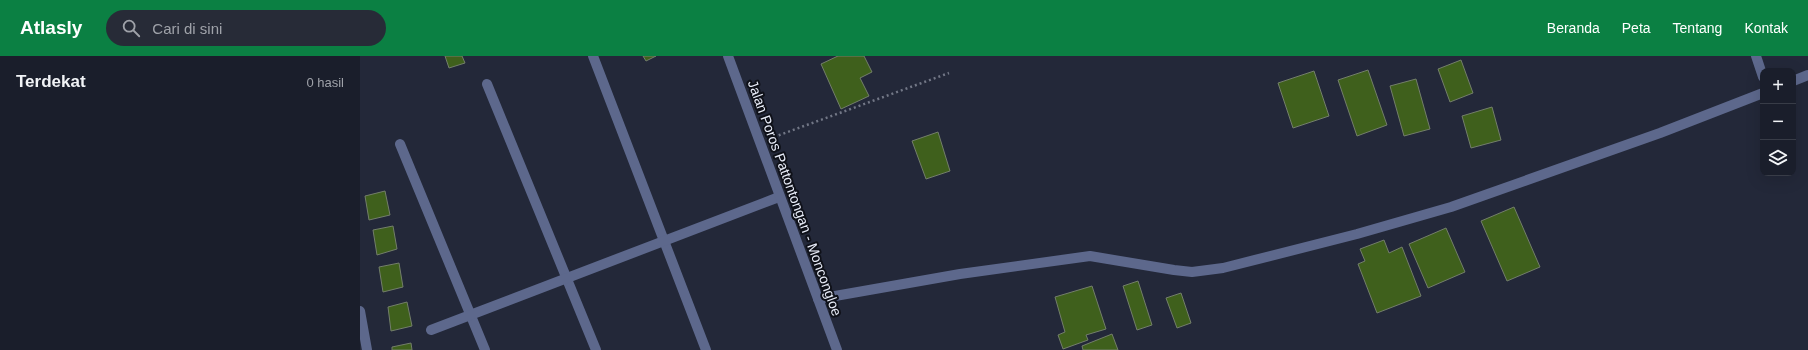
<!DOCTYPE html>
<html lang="id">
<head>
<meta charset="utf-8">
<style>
	body { margin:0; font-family:Helvetica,sans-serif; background:#272b37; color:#f1f3f6 }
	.controls { position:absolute; right:12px; top:12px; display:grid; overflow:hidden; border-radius:8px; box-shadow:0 4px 16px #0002 }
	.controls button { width:36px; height:36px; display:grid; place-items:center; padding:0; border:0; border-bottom:1px solid #383c47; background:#1a1e2b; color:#f1f3f6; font:20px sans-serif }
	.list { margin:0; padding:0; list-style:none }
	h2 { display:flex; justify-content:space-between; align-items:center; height:52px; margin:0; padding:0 16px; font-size:17px }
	h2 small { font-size:13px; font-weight:400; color:#9fa2a9 }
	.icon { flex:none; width:22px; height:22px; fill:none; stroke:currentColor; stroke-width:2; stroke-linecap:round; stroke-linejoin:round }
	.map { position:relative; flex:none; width:1448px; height:294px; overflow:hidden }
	header { display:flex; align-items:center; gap:24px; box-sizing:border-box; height:56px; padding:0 20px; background:#0b8043; color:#fff }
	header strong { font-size:19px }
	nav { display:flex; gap:22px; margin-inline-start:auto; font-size:14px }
	.search { width:280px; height:36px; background:#272b37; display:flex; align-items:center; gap:10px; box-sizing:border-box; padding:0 14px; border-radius:22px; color:#9fa2a9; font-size:15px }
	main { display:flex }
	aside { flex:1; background:#1a1e2b }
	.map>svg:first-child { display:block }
	.building { fill:#3f601c; stroke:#737e6b }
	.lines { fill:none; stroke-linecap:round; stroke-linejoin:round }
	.path { stroke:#727786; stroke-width:2.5; stroke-dasharray:2 3; stroke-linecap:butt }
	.minor { stroke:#5d688c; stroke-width:10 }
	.tertiary { stroke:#5d688c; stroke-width:10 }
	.labels { text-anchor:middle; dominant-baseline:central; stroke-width:4; stroke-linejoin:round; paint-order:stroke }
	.street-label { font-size:14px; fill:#e9edf9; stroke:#0f1119 }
</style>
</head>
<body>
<header>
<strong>Atlasly</strong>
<div class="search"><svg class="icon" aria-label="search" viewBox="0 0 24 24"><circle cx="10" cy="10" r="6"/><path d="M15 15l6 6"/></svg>Cari di sini</div>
<nav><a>Beranda</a><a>Peta</a><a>Tentang</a><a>Kontak</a></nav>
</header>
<main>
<aside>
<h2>Terdekat<small>0 hasil</small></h2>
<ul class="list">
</ul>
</aside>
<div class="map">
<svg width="1448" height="294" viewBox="0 0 1448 294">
	<rect width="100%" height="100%" fill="#232839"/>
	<g class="building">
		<polygon points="85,0 102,0 105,7 89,12"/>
		<polygon points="283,0 296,0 286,5"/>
		<polygon points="478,0 504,0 512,16 500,22 509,40 481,53 461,8"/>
		<polygon points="1101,4 1113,37 1090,46 1078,13"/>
		<polygon points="1008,14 1027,69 997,80 978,24"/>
		<polygon points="954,15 969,60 933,72 918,27"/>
		<polygon points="1056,23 1070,73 1044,80 1030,30"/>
		<polygon points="1132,51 1141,84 1111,92 1102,60"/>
		<polygon points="578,76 590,115 566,123 552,85"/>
		<polygon points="25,135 30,159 9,164 5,140"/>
		<polygon points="1154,151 1180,211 1147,225 1121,165"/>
		<polygon points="33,170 37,193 17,199 13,174"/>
		<polygon points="1086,172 1105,216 1068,232 1049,188"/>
		<polygon points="1024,184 1029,197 1042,191 1061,240 1017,257 998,208 1005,205 1000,193"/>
		<polygon points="39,207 43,231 23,236 19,211"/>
		<polygon points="778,225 792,269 777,274 763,230"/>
		<polygon points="732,230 746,273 726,279 728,284 703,293 698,279 705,276 695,241"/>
		<polygon points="821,237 831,267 817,272 806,242"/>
		<polygon points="47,246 52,270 31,275 28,251"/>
		<polygon points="752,278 758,294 723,294 722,290"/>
		<polygon points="51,287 52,294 32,294 32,291"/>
	</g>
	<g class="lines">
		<polyline class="path" points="414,81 589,17"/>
		<g class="minor">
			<polyline points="233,0 346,294"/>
			<polyline points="1396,0 1403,21"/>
			<polyline points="1433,25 1448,19"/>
			<polyline points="127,28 236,294"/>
			<polyline points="40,88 125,294"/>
			<polyline points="458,243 600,218 730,200 814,214 832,216 863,212 997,178 1091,151 1300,77 1403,37"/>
			<polyline points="0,255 7,294"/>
			<polyline points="71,274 419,141"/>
		</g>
		<polyline class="tertiary" points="368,0 477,294"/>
	</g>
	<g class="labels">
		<g class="street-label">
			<text transform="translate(435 142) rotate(70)">Jalan Poros Pattontongan - Moncongloe</text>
		</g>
	</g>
</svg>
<div class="controls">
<button>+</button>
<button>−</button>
<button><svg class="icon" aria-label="layers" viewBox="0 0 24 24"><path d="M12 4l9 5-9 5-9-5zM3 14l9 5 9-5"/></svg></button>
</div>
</div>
</main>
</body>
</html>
